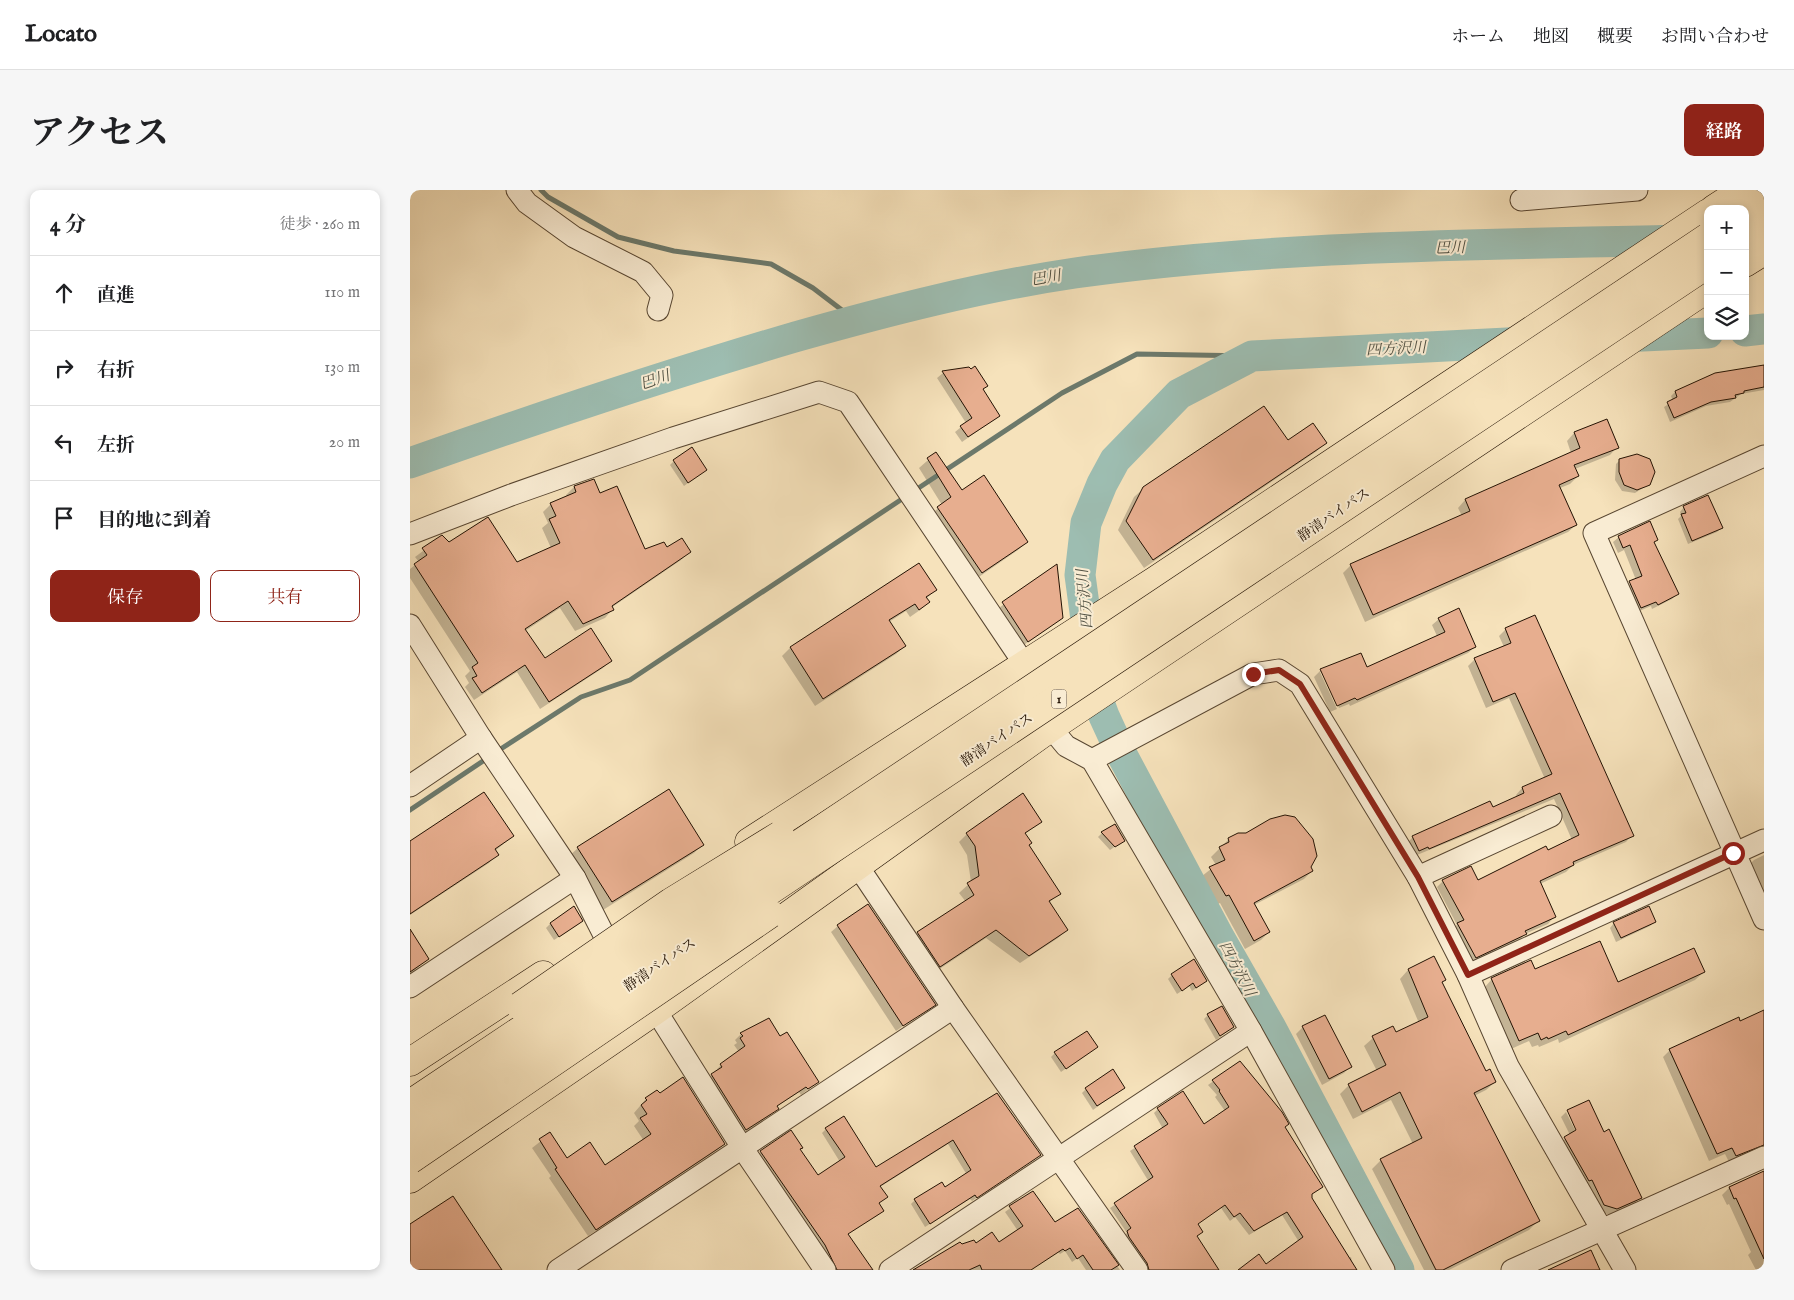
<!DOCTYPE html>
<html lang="ja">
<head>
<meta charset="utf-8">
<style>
	body { margin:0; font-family:"IM FELL English","Noto Serif JP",serif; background:#f6f6f6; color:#202124 }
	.controls { position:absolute; right:15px; top:15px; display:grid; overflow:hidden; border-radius:10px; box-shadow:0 2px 8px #0003 }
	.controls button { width:45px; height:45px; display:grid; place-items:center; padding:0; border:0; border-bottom:1px solid #e0e0e0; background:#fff; color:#202124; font:25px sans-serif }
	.stop { position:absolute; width:15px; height:15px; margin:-11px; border:4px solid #8f2418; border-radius:50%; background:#fff }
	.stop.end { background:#8f2418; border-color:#fff; box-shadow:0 1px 5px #0008 }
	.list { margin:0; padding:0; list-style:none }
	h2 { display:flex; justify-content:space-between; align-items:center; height:65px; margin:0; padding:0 20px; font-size:21px }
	h2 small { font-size:16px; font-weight:400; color:#757577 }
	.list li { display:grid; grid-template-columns:32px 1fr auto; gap:15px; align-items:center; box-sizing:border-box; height:75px; padding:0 20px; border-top:1px solid #e0e0e0 }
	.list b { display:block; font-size:19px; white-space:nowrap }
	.list em { font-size:16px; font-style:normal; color:#757577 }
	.actions { display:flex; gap:10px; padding:15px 20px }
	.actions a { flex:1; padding:11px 0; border:1px solid #8f2418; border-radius:10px; text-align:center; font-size:18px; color:#8f2418 }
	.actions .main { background:#8f2418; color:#fff }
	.icon { flex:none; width:28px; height:28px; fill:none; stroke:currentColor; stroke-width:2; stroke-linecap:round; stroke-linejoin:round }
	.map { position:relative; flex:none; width:1354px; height:1080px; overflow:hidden; border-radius:10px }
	header { display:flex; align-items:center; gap:30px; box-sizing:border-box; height:70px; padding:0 25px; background:#fff; border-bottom:1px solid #e0e0e0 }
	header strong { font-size:24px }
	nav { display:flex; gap:28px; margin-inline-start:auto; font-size:18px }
	.intro { display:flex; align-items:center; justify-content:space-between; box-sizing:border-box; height:120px; padding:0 30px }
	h1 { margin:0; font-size:35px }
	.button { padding:12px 22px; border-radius:10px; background:#8f2418; color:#fff; font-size:18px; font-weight:700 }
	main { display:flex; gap:30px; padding:0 30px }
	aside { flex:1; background:#fff; border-radius:10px; box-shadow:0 2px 8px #0003 }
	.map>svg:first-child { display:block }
	.shadow { fill:#0003 }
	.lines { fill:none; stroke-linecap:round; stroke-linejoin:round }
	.stream { stroke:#6c796b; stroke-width:5 }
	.river { stroke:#9dbdb1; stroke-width:31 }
	.building { fill:#e7ae8f; stroke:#231203 }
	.minor-casing { stroke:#584631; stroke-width:23 }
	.highway-casing { stroke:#231203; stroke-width:29 }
	.minor { stroke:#f9ecd3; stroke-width:21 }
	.highway { stroke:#f6e2bb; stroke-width:28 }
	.highway-bridge-casing { stroke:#231203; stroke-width:29; stroke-linecap:butt }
	.highway-bridge { stroke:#f6e2bb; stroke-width:28 }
	.route { stroke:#8f2418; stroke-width:6 }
	.labels { text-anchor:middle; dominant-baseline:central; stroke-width:4; stroke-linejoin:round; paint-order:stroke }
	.shield { fill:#f9ecd3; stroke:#635341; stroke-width:1 }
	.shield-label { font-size:12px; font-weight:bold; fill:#231203 }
	.street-label { font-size:14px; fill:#231203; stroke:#f9ecd3 }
	.water-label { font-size:15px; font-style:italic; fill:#4e4e40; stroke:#f9ecd3 }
</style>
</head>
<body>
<header>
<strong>Locato</strong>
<nav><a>ホーム</a><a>地図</a><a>概要</a><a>お問い合わせ</a></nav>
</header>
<div class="intro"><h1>アクセス</h1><a class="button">経路</a></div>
<main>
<aside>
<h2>4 分<small>徒歩 · 260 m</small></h2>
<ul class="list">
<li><svg class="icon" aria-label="ahead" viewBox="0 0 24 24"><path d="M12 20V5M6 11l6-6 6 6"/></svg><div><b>直進</b></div><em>110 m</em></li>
<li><svg class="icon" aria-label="right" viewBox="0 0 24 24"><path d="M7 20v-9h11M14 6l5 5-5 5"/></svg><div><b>右折</b></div><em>130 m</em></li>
<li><svg class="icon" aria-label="left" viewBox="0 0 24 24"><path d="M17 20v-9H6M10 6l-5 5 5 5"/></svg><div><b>左折</b></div><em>20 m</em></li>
<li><svg class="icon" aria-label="arrive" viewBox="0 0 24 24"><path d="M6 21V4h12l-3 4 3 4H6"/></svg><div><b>目的地に到着</b></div></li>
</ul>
<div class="actions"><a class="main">保存</a><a>共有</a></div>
</aside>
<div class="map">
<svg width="1354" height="1080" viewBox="0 0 1354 1080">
	<rect width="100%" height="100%" fill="#f6e2bb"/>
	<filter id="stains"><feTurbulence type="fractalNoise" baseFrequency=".004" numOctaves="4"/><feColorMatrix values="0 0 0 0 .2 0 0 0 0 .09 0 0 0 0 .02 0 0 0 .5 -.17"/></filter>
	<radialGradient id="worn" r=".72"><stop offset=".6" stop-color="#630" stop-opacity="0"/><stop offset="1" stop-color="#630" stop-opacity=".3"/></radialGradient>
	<g class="shadow">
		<polygon points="1354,175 1354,200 1331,204 1320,212 1296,216 1260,232 1254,217 1263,211 1261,206 1265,202 1305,185"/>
		<polygon points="558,178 577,196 572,200 589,226 552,252 545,242 556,233 527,188 533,183"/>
		<polygon points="1197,231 1207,257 1200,265 1165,279 1168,286 1160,294 1150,298 1166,335 1158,342 955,432 933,383 941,375 1052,326 1048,318 1055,310 1161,263 1157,251 1164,243"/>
		<polygon points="878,252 915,252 907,261 734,378 708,340 724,307 734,298"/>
		<polygon points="525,264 552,301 617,352 608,360 563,391 519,326 532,315 509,278"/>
		<polygon points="1210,270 1236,296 1225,303 1212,301 1205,290 1206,274"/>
		<polygon points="264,271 296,280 274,296 260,275"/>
		<polygon points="183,291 189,305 235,361 256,359 279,362 271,370 201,418 202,420 195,428 165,441 150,418 115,441 134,470 201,470 193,478 130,519 107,482 64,510 55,497 59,493 55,486 60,481 0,388 0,379 9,372 5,367 33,346 38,354 107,373 141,358 132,338 138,333 133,322 141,314 157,307 156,305 164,297"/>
		<polygon points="1274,317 1311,338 1307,342 1278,354 1268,329 1271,326 1270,322"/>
		<polygon points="1209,347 1243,352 1268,403 1262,409 1242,419 1241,416 1225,423 1214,398 1226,390 1214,360 1208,363 1203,352"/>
		<polygon points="509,375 525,400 516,409 518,412 510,420 500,427 496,421 479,432 495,456 486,464 405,516 372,466 380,458"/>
		<polygon points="646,377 652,428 611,457 586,420"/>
		<polygon points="1125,426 1222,645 1216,652 1163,675 1156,682 1130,694 1144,727 1138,734 1115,744 1109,751 1059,774 1041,740 1047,735 1027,697 1033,691 1067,691 1162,650 1144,609 1002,667 996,654 1003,647 1080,613 1082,619 1107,607 1106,605 1112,598 1135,589 1099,508 1076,518 1058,476 1065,469 1094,457 1089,446 1095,440"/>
		<polygon points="1029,429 1065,457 1058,463 940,516 939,514 929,518 912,482 910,482 927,519 920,522 904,487 911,480 957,478 1027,446 1022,435"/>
		<polygon points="631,631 614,645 618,655 649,703 639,713 657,740 648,748 610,773 576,748 522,784 500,752 508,743 556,712 549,703 561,692 557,665 549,652 557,644"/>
		<polygon points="692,643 713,651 700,660 688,647"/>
		<polygon points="103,646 85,661 87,664 79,673 0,725 0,653"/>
		<polygon points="818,650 902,681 894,689 844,715 859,742 851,750 835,759 810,713 808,714 792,686 806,675 801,667"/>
		<polygon points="293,654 284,663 193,720 159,666 168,658"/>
		<polygon points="1354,665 1354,722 1335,679 1344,670"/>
		<polygon points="1245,732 1240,736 1206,752 1200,738 1204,733"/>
		<polygon points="140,734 167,735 144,750 136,738"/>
		<polygon points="428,736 524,814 486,841 421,742"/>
		<polygon points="0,741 18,769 0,784"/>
		<polygon points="1024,768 1031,793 1076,882 1085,892 1076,900 1064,906 1128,1031 1119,1040 1039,1080 1014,1080 962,979 971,970 1003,954 981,910 943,929 930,904 939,895 967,881 954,856 963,848 982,838 985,844 1009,833 990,789 998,780"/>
		<polygon points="1125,781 1208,794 1294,782 1285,790 1149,853 1148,849 1129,857 1128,855 1122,857 1119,851 1101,859 1074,798 1082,789"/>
		<polygon points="762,785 791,795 782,801 779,796 767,804 758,789"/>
		<polygon points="1354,822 1354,964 1319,972 1315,964 1299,971 1253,867 1260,860"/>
		<polygon points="798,825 823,837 806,850 794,829"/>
		<polygon points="893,837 940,877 934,883 912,895 886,844"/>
		<polygon points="331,844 370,848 408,892 391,905 389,902 366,917 361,925 329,946 295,892 311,875 329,862 324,855 327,853 325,850"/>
		<polygon points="686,857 651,882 641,867 645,863"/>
		<polygon points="830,872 912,997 901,1005 901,1009 938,1068 941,1067 944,1080 897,1080 889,1052 872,1025 839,1045 825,1027 820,1031 811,1018 787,1034 786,1047 807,1080 734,1080 713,1046 717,1043 700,1018 739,992 720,961 753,939 744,923 748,919 793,935 815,921 805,907 807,905 798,895"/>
		<polygon points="714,897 683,920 672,903 676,899"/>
		<polygon points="587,904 629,965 562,1011 560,1009 515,1037 501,1014 505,1010 534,999 557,985 538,954 470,997 476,1007 468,1014 468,1025 437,1044 462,1080 421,1080 346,966 351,962 389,960 408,987 430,972 412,943 416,939 465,979"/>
		<polygon points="236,909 314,954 306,961 178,1046 139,988 141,986 122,958 140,944 157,970 195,977 234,951 224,936 229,931 224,923"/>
		<polygon points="1178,911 1194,944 1230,1008 1224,1014 1200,1025 1188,1021 1149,954 1160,945 1151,927 1156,922 1168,946 1170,945 1159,922 1157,922"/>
		<polygon points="1354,982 1354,1080 1346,1080 1338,1065 1341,1062 1319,1014 1317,1015 1312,1005 1319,998"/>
		<polygon points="622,1002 645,1034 668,1020 710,1080 676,1080 668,1068 662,1072 655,1061 650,1064 648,1062 620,1080 504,1080 552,1056 589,1054 608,1041 595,1022"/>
	</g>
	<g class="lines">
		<g class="stream">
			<polyline points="131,0 138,7 208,47 264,61 361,74 403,98 445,130"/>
			<polyline points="504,301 652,203 727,164 842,166"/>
			<polyline points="86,562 171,507 220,490 495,307"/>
			<polyline points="0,620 79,567"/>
		</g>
		<g class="river">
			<polyline points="1335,141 1354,139"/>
			<polyline points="1211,147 1298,143"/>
			<path d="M0,273C127,228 256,185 385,147C477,121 570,97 665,83C864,55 1072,55 1272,50"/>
			<polyline points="989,1080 861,838 809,747 711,563 694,526 686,504 670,385 676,333 692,294 705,270 769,204 842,166 1118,152"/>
		</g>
	</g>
	<g class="building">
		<polygon points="1354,175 1354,197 1334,201 1334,203 1325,205 1326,208 1301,212 1264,228 1257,212 1267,207 1265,201 1305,183"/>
		<polygon points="565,176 578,196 573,199 590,226 558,247 550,236 562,228 532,181 559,177 561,179"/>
		<polygon points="854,216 878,250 903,233 917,253 743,370 716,331 733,297"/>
		<polygon points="1197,229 1209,258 1164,275 1169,286 1149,295 1167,335 963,425 940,374 1060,321 1055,309 1170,258 1164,242"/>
		<polygon points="282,257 297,280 278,293 263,270"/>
		<polygon points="526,262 552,300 574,285 618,352 572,383 527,317 541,307 517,268"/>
		<polygon points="1227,264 1240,269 1245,282 1240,295 1227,300 1214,295 1209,282 1209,269"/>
		<polygon points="184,289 190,303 207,296 235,359 254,352 257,357 272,348 281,362 202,416 204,420 173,434 158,411 115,439 135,468 181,438 202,471 139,512 115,475 72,503 62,488 67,486 62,477 68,473 4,374 17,365 12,358 32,345 39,352 78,327 107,372 150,353 139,329 146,326 140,313 166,302 164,296"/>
		<polygon points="1298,305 1313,338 1282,351 1271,324 1276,323 1273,316"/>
		<polygon points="1240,331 1248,350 1244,352 1269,404 1248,415 1246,412 1231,418 1219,391 1232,386 1220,355 1213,358 1208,346"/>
		<polygon points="509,373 527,400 516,407 520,412 509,420 505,414 479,430 496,456 413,509 380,457"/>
		<polygon points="647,374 653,428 618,452 592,412"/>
		<polygon points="1049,418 1066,457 947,510 945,508 927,516 910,479 951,463 957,477 1035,442 1028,428"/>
		<polygon points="1125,425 1224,646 1163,672 1164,675 1130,691 1146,727 1115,741 1117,744 1066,768 1047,733 1054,730 1032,690 1061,676 1068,690 1136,656 1138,660 1169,645 1150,603 1019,659 1018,657 1009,661 1002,646 1080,611 1083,617 1114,603 1112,597 1142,584 1105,503 1083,512 1064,468 1101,453 1095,438"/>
		<polygon points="259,599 294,655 202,712 167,657"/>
		<polygon points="74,602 104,646 85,659 89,665 0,724 0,651"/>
		<polygon points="613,603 632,632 615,643 622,653 619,655 651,704 639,711 658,740 619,766 586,740 530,777 507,742 564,705 557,693 569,686 565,656 556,643"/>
		<polygon points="875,625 885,627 903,649 907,666 901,677 903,681 844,713 860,742 844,751 819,705 816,706 799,677 815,670 809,657 819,652 818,648 828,643 836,643 860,629"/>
		<polygon points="705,634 715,651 705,657 691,642"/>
		<polygon points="458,714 526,815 493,836 427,735"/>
		<polygon points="164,716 173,731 149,747 140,733"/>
		<polygon points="1239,716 1246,732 1211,748 1203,732"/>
		<polygon points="0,739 19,769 0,782"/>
		<polygon points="1190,751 1208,792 1284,758 1295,782 1158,845 1156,841 1138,849 1137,847 1131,850 1128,843 1109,851 1081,788 1121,770 1125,779"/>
		<polygon points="1024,766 1036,790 1032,792 1076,881 1080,879 1086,892 1064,903 1130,1031 1033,1080 1026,1080 970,969 1012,948 990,902 952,922 938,894 976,875 962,846 983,836 986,842 1018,827 998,779"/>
		<polygon points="784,769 797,791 786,798 783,793 772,801 761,784"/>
		<polygon points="812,816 824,837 810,846 797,824"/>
		<polygon points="1354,820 1354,955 1326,966 1322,958 1307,964 1259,859 1329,827 1330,831"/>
		<polygon points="915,825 942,877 919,889 892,836"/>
		<polygon points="359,828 370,846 377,842 409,892 398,899 396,897 367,916 369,919 336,940 301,884 312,877 310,874 335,856 330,848 333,846 330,843"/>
		<polygon points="677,841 688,857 656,879 644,862"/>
		<polygon points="830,871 872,922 879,934 875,937 913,997 902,1004 902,1008 947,1080 828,1080 849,1064 856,1074 893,1047 877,1022 844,1041 830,1023 824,1027 815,1015 788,1034 793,1042 787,1046 809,1080 739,1080 737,1073 719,1047 717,1041 721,1038 704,1013 743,987 724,956 758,934 747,918 773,901 794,934 819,917 809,901 810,900 802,890"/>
		<polygon points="703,879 715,898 687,916 675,898"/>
		<polygon points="273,887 315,954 186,1040 145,979 147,978 129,949 140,942 157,968 180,952 195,975 241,944 230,928 237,924 231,915 237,910 235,908 247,900 250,903"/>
		<polygon points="587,903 631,965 567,1008 565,1005 520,1034 504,1009 532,992 535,997 561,980 543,950 470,996 478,1007 469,1013 474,1021 438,1044 463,1080 427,1080 415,1055 350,961 381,940 393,958 390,959 408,985 435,967 415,938 434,926 466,977"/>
		<polygon points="1179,910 1194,942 1199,939 1232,1008 1207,1019 1194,1015 1182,990 1179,991 1154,947 1166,940 1157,920"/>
		<polygon points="1354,981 1354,1069 1326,1008 1324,1009 1319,997"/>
		<polygon points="623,1001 645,1032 668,1018 709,1075 701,1080 683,1080 673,1065 667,1069 660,1058 655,1061 653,1059 621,1080 572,1080 570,1075 559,1080 503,1080 550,1052 552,1054 564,1050 566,1053 582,1042 589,1052 613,1036 599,1016"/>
		<polygon points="43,1006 92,1080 0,1080 0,1034"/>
		<polygon points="1181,1060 1190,1080 1138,1080"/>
	</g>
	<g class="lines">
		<g class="minor-casing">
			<g id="minor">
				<polyline points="107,0 117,13 164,47 233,82 252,105 248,120"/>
				<polyline points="1111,10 1227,0"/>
				<polyline points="1354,266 1184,343 1354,729"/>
				<polyline points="0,344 101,305 263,248 409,202 438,212 615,475"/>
				<polyline points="0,435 71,548 165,688 194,745 209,767"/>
				<polyline points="632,527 656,556 682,570 841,841 974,1080"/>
				<polyline points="682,570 843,484 869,480 890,494 1008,687 1058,785 1098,876 1215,1080"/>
				<polyline points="0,596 71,548"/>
				<polyline points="447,675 543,818 727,1080"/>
				<polyline points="1008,687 1141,626"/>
				<polyline points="1058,785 1354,650"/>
				<polyline points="0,797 165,688"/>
				<polyline points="238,808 333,959 415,1080"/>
				<polyline points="148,1080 543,818"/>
				<polyline points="480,1080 841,841"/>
				<polyline points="1102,1080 1354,967"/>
			</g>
		</g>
		<g class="highway-casing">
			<g id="highway">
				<polyline points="1304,19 1333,0"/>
				<polyline points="1335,22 1354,10"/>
				<polyline points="1335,49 1354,37"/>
				<polyline points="1335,73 1354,61"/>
				<polyline points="339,652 746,390 1298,23"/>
				<polyline points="0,872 133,785"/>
				<polyline points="0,989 246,820 640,538 1298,98"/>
			</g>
		</g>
		<use href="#minor" class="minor"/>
		<use href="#highway" class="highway"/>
		<g class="highway-bridge-casing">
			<g id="highway-bridge">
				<polyline points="110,816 261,712 370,645"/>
				<polyline points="0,914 1298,47"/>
				<polyline points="0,941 1298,74"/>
				<polyline points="0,970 360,724"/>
			</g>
		</g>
		<use href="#highway-bridge" class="highway-bridge"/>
	</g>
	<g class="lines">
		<polyline class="route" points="843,484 869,480 890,494 1008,687 1058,785 1323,663"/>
	</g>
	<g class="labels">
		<rect class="shield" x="641.5" y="499.5" width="15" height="19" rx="4"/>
		<g class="shield-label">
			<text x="649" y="509">1</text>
		</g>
		<g class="street-label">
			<text transform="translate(924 325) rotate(-34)">静清バイパス</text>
			<text transform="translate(587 550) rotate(-34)">静清バイパス</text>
			<text transform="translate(250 775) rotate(-34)">静清バイパス</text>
		</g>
		<g class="water-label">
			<text transform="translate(1040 58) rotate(-2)">巴川</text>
			<text transform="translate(636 88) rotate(-10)">巴川</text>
			<text transform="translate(986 159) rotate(-3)">四方沢川</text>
			<text transform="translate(245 190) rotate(-19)">巴川</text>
			<text transform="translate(675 409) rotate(-95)">四方沢川</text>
			<text transform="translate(827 779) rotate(62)">四方沢川</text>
		</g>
	</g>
	<rect width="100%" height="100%" filter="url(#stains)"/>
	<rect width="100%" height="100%" fill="url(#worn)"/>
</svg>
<div class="controls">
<button>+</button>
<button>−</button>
<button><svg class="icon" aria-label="layers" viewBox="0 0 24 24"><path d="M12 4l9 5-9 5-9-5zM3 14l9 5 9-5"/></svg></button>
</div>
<div class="stop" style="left:1323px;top:663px"></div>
<div class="stop end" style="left:843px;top:484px"></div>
</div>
</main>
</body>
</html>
